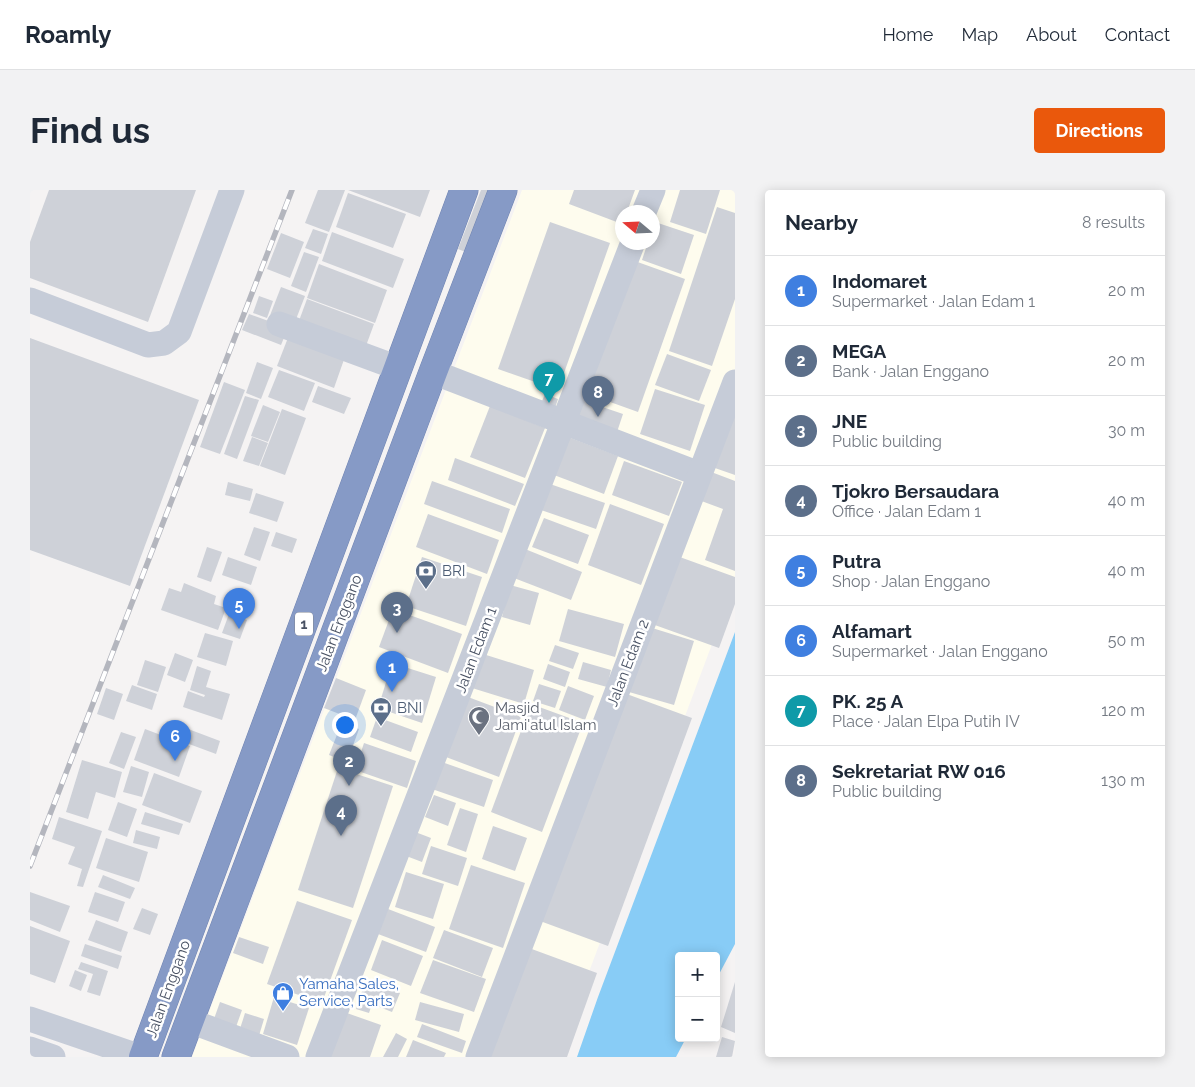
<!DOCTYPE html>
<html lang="en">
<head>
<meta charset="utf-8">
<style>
	body { margin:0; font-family:Raleway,sans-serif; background:#f2f2f3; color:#1f2937 }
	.controls { position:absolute; right:15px; bottom:15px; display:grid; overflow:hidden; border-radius:5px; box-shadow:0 2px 12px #0003 }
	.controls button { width:45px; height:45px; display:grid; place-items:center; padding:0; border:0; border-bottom:1px solid #e0e1e3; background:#fff; color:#1f2937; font:25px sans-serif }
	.compass { position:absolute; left:585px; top:15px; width:45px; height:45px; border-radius:50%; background:#fff; box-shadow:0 2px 12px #0003; rotate:289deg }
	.you { position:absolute; left:314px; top:534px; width:18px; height:18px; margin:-12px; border:4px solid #fff; border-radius:50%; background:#1a73e8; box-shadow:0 0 0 8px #1a73e833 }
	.badge { display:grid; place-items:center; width:32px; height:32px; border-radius:50%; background:#ea580c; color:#fff; font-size:16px; font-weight:700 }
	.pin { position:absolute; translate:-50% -41px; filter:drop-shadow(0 1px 2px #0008) }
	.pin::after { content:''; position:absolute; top:26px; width:18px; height:15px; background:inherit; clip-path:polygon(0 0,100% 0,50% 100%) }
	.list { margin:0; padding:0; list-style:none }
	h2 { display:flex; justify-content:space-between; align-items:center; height:65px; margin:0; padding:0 20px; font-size:21px }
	h2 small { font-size:16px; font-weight:400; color:#747a83 }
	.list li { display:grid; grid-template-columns:32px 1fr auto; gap:15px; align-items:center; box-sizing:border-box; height:70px; padding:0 20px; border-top:1px solid #e0e1e3 }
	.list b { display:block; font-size:19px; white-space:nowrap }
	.list p { margin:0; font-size:16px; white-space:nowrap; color:#747a83 }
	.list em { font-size:16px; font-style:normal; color:#747a83 }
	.map { position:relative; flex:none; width:705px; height:867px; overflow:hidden; border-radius:5px }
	header { display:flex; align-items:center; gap:30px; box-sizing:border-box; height:70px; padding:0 25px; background:#fff; border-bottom:1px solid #e0e1e3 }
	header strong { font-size:24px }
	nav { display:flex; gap:28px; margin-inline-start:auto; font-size:18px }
	.intro { display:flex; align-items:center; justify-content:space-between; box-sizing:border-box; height:120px; padding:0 30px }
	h1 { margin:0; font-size:35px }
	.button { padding:12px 22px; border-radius:5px; background:#ea580c; color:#fff; font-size:18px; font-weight:700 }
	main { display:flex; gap:30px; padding:0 30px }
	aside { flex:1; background:#fff; border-radius:5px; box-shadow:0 2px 12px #0003 }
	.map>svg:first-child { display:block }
	.commercial { fill:#fefcee; fill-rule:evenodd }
	.water { fill:#88ccf6 }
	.building { fill:#ced1d8 }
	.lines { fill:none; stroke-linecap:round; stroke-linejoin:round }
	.highway-casing { stroke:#7185b2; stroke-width:29 }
	.minor { stroke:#c6ccd8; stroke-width:25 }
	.highway { stroke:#869ac6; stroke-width:28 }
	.rail-casing { stroke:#b4b6be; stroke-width:5.5 }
	.rail { stroke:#fff; stroke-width:4; stroke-dasharray:11; stroke-linecap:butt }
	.labels { text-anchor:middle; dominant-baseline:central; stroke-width:5; stroke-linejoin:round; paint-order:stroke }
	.shield { fill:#fff; stroke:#7f8592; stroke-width:1 }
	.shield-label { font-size:14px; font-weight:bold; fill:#485163 }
	.service-label { font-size:15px; fill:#4e5e75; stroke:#fff; text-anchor:start }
	.street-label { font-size:15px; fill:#485163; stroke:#fff }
	.worship-label { font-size:15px; fill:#5b616d; stroke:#fff; text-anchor:start }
	.shop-label { font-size:15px; fill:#366cbe; stroke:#fff; text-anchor:start }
</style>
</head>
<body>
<header>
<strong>Roamly</strong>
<nav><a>Home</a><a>Map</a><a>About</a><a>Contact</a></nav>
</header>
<div class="intro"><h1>Find us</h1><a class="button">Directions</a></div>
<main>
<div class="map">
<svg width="705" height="867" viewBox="0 0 705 867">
	<rect width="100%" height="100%" fill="#f5f3f3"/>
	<path class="commercial" d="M492,0H705V393L527,867H162ZM592,22H622V52H592Z"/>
	<polygon class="water" points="705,442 705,754 686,790 686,766 649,766 649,848 656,848 646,867 547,867 568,807"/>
	<g class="building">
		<polygon points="19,0 166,0 118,132 0,88 0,52"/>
		<polygon points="288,0 315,0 299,42 275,33"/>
		<polygon points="318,0 400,0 390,27"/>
		<polygon points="451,0 462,0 438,63 428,59"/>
		<polygon points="544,0 605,0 597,22 592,22 592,34 539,14"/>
		<polygon points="650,0 690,0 676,44 640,32"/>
		<polygon points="318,3 376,24 363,58 306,37"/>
		<polygon points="687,17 705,23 705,109 682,176 639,161"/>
		<polygon points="520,32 580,53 528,200 468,179"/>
		<polygon points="625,32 664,45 651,84 612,70 618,52 622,52 622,39"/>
		<polygon points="283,39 298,44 291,64 275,58"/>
		<polygon points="302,42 374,69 363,98 292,71"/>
		<polygon points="251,43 274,52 260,88 237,79"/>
		<polygon points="274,62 289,67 276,102 261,96"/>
		<polygon points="602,70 655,89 608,222 555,203"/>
		<polygon points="289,74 357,100 345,133 277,108"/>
		<polygon points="251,97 275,106 263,137 239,128"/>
		<polygon points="229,106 243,111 237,128 223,123"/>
		<polygon points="277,109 344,134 333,164 266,139"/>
		<polygon points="219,124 258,138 251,155 212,140"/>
		<polygon points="261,140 317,161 304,198 247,176"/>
		<polygon points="0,148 169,210 100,396 0,360"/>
		<polygon points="637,164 681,180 669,211 625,195"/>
		<polygon points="227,172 243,178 231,209 216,203"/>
		<polygon points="249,180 285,193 274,221 238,207"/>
		<polygon points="194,192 215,200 190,264 170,257"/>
		<polygon points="288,196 321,208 314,224 282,212"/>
		<polygon points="625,199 675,215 660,261 610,244"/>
		<polygon points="515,204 528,209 524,221 510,216"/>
		<polygon points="215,206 229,210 207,269 194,264"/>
		<polygon points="549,209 593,224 586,245 542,231"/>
		<polygon points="705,214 705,285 682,277"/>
		<polygon points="233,215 250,222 238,252 221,246"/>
		<polygon points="460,216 515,238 495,288 440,267"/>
		<polygon points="252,219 276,228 255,285 230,276"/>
		<polygon points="222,247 238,253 229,276 213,271"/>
		<polygon points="538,247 588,266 574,304 524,285"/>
		<polygon points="425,268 494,294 485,316 418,290"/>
		<polygon points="594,271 652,292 639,326 582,305"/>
		<polygon points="676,280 705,291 705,381 675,370 693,319 666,309"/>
		<polygon points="402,291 480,319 472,343 394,314"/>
		<polygon points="198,292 223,299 220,311 195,305"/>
		<polygon points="520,294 575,313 566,339 511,320"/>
		<polygon points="226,303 254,312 247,332 219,323"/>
		<polygon points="580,314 634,334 611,395 558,375"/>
		<polygon points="398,324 469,350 457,384 386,357"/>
		<polygon points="514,328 559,345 548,374 502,357"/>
		<polygon points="224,337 240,342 230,371 214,365"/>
		<polygon points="246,342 267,349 262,363 241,356"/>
		<polygon points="177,357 192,362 181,392 167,387"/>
		<polygon points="495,359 552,382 541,410 484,388"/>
		<polygon points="647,366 705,387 705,414 689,458 622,434"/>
		<polygon points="198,367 227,377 221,395 192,385"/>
		<polygon points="392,367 452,387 436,436 376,416"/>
		<polygon points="154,393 186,406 184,414 196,418 188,440 131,420 139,398 151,402"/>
		<polygon points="480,395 509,403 500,435 472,427"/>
		<polygon points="363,419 432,444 418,483 349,457"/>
		<polygon points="538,419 594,434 585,467 529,451"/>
		<polygon points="199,424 217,430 210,449 192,443"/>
		<polygon points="619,437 664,451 644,515 599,502"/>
		<polygon points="175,443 203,451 196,476 167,467"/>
		<polygon points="525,455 549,463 543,479 519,471"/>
		<polygon points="145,463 163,470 155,492 137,485"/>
		<polygon points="453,464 504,480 494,514 442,498"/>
		<polygon points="115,470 136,477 128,502 107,495"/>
		<polygon points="553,472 581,480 577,497 548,489"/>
		<polygon points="362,473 406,487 392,533 348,518"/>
		<polygon points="518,474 540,482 535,497 513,489"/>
		<polygon points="167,476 181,481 176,497 200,504 192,530 153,517 158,501 174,507 175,505 160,500"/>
		<polygon points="306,488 336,500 325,530 294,518"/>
		<polygon points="509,494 531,501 525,518 503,511"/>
		<polygon points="102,495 127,504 122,520 96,511"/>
		<polygon points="538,496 564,506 555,530 529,520"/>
		<polygon points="76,498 93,504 84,530 67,524"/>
		<polygon points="594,503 662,528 578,756 510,731"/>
		<polygon points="430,504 491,527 469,587 408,564"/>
		<polygon points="501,514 553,533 512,642 461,622"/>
		<polygon points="347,527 388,542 381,562 340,547"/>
		<polygon points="137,531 190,551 186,564 132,544"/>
		<polygon points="312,532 329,539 317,572 299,565"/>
		<polygon points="115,539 160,556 149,587 104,570"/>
		<polygon points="91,542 106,547 94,579 79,573"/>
		<polygon points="334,553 386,571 377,598 325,580"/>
		<polygon points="52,570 92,582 85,608 66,602 58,629 36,622"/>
		<polygon points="409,571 463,590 454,617 399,598"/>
		<polygon points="101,576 119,582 112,607 93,602"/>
		<polygon points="308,578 363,596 323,718 268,700"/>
		<polygon points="124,583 172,601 160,633 112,615"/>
		<polygon points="404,605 426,613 418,636 395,627"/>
		<polygon points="88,612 107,619 97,647 78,640"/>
		<polygon points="430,618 448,624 436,662 417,655"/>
		<polygon points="115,622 153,634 149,645 111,634"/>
		<polygon points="29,627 72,641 53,697 47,696 52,679 38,674 45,657 22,649"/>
		<polygon points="463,636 497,648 485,681 452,669"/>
		<polygon points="106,640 130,647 127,659 103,653"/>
		<polygon points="380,640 401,648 392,672 371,664"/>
		<polygon points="76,648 118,662 109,692 66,678"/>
		<polygon points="401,656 437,668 428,696 392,684"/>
		<polygon points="441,675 495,693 473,758 419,739"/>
		<polygon points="376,682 414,694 403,729 365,717"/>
		<polygon points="73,685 105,698 100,709 68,697"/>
		<polygon points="0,702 40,716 30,742 0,730"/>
		<polygon points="65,702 95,712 88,732 58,722"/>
		<polygon points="267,711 322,730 292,813 237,794"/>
		<polygon points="112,718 128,724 120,745 103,739"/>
		<polygon points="358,719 405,737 396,762 348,744"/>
		<polygon points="66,730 98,742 91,762 58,750"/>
		<polygon points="0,736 40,751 25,793 0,784"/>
		<polygon points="414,740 463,758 452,787 403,768"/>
		<polygon points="209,747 239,757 233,774 203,763"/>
		<polygon points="352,750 393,766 381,796 341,780"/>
		<polygon points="55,754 92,766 88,779 51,766"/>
		<polygon points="499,758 567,783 537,867 459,867"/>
		<polygon points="403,770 456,789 444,822 390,803"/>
		<polygon points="51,772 78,781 70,806 57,802 63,784 48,779"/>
		<polygon points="45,780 57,785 51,801 39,796"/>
		<polygon points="336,789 347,793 370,803 362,822 342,814 339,823 326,819"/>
		<polygon points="705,792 705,843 691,837"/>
		<polygon points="244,807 279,818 267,855 233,844"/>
		<polygon points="190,812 212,820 206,837 184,829"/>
		<polygon points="390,812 434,824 429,842 385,830"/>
		<polygon points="314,822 351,835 340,867 299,867"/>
		<polygon points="215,823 234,829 228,849 209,842"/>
		<polygon points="392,834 436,851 432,863 387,847"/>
		<polygon points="366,843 377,849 368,867 353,867"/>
		<polygon points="692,847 705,851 702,867 686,867"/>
		<polygon points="383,850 416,863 414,867 376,867"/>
	</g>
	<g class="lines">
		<g class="highway-casing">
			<g id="highway">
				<polyline points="113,867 434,0"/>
				<polyline points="146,867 403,182 473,0"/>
			</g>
		</g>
		<g class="minor">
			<polyline points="614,22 623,0"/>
			<polyline points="0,110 118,155 134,153 149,142 202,0"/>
			<polyline points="249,134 368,178"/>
			<polyline points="403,182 669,284"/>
			<polyline points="0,829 111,867"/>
			<polyline points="160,831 257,867"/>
			<polyline points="0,859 23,867"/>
			<polyline points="288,867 603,52"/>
			<polyline points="448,867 705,192"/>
		</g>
		<use href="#highway" class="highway"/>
		<g class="rail-casing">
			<polyline id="rail" points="0,676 262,0"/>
		</g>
		<use href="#rail" class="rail"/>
	</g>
	<defs>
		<g id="bank-pin" transform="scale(1.125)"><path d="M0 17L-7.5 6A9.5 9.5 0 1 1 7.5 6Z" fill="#5c6f8a" stroke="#fff"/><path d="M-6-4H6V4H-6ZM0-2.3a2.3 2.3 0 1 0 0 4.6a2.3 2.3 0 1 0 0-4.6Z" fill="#fff"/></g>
		<g id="mosque-pin" transform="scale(1.125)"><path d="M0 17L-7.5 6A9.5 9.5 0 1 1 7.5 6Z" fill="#6b7280" stroke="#fff"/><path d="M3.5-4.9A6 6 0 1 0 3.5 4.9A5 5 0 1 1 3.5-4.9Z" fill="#fff"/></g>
		<g id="shop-pin" transform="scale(1.125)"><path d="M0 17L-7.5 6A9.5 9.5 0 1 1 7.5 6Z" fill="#3f7fe0" stroke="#fff"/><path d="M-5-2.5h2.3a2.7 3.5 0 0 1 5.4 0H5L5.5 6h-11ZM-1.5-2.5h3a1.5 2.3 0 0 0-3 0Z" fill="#fff"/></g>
	</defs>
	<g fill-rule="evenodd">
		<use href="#bank-pin" x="396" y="381"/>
		<use href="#bank-pin" x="351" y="518"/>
		<use href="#mosque-pin" x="449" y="527"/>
		<use href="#shop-pin" x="253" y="803"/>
	</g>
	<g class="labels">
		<rect class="shield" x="265" y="422.5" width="18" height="23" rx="4"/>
		<g class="shield-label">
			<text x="274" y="434">1</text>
		</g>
		<g class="service-label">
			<text x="412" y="381">BRI</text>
			<text x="367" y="518">BNI</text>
		</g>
		<g class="street-label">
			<text transform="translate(309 433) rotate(-69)">Jalan Enggano</text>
			<text transform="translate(446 460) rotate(-69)">Jalan Edam 1</text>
			<text transform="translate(598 473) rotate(-69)">Jalan Edam 2</text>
			<text transform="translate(138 799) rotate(-70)">Jalan Enggano</text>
		</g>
		<g class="worship-label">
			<text x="465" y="518">Masjid<tspan x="465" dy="17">Jami'atul Islam</tspan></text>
		</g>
		<g class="shop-label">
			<text x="269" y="794">Yamaha Sales,<tspan x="269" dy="17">Service, Parts</tspan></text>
		</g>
	</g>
</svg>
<div class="controls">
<button>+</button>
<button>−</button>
</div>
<svg class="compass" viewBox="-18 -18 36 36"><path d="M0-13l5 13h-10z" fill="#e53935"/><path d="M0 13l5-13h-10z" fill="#747a83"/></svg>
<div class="you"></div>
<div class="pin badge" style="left:362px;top:502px;background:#3f7fe0">1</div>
<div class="pin badge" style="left:319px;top:596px;background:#5c6f8a">2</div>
<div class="pin badge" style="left:367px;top:443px;background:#5c6f8a">3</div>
<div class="pin badge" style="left:311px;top:646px;background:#5c6f8a">4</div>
<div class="pin badge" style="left:209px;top:439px;background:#3f7fe0">5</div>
<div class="pin badge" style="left:145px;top:571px;background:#3f7fe0">6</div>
<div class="pin badge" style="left:519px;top:213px;background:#0f9aa8">7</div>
<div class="pin badge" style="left:568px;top:227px;background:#5c6f8a">8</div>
</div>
<aside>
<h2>Nearby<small>8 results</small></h2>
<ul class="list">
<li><span class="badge" style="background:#3f7fe0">1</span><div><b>Indomaret</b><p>Supermarket · Jalan Edam 1</p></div><em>20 m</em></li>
<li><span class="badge" style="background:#5c6f8a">2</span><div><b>MEGA</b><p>Bank · Jalan Enggano</p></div><em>20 m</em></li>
<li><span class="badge" style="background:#5c6f8a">3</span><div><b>JNE</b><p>Public building</p></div><em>30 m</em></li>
<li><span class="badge" style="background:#5c6f8a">4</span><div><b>Tjokro Bersaudara</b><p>Office · Jalan Edam 1</p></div><em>40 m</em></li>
<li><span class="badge" style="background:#3f7fe0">5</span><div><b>Putra</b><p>Shop · Jalan Enggano</p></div><em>40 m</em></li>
<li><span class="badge" style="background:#3f7fe0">6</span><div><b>Alfamart</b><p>Supermarket · Jalan Enggano</p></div><em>50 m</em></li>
<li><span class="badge" style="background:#0f9aa8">7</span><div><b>PK. 25 A</b><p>Place · Jalan Elpa Putih IV</p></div><em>120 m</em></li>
<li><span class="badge" style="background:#5c6f8a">8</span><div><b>Sekretariat RW 016</b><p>Public building</p></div><em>130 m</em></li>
</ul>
</aside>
</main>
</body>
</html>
